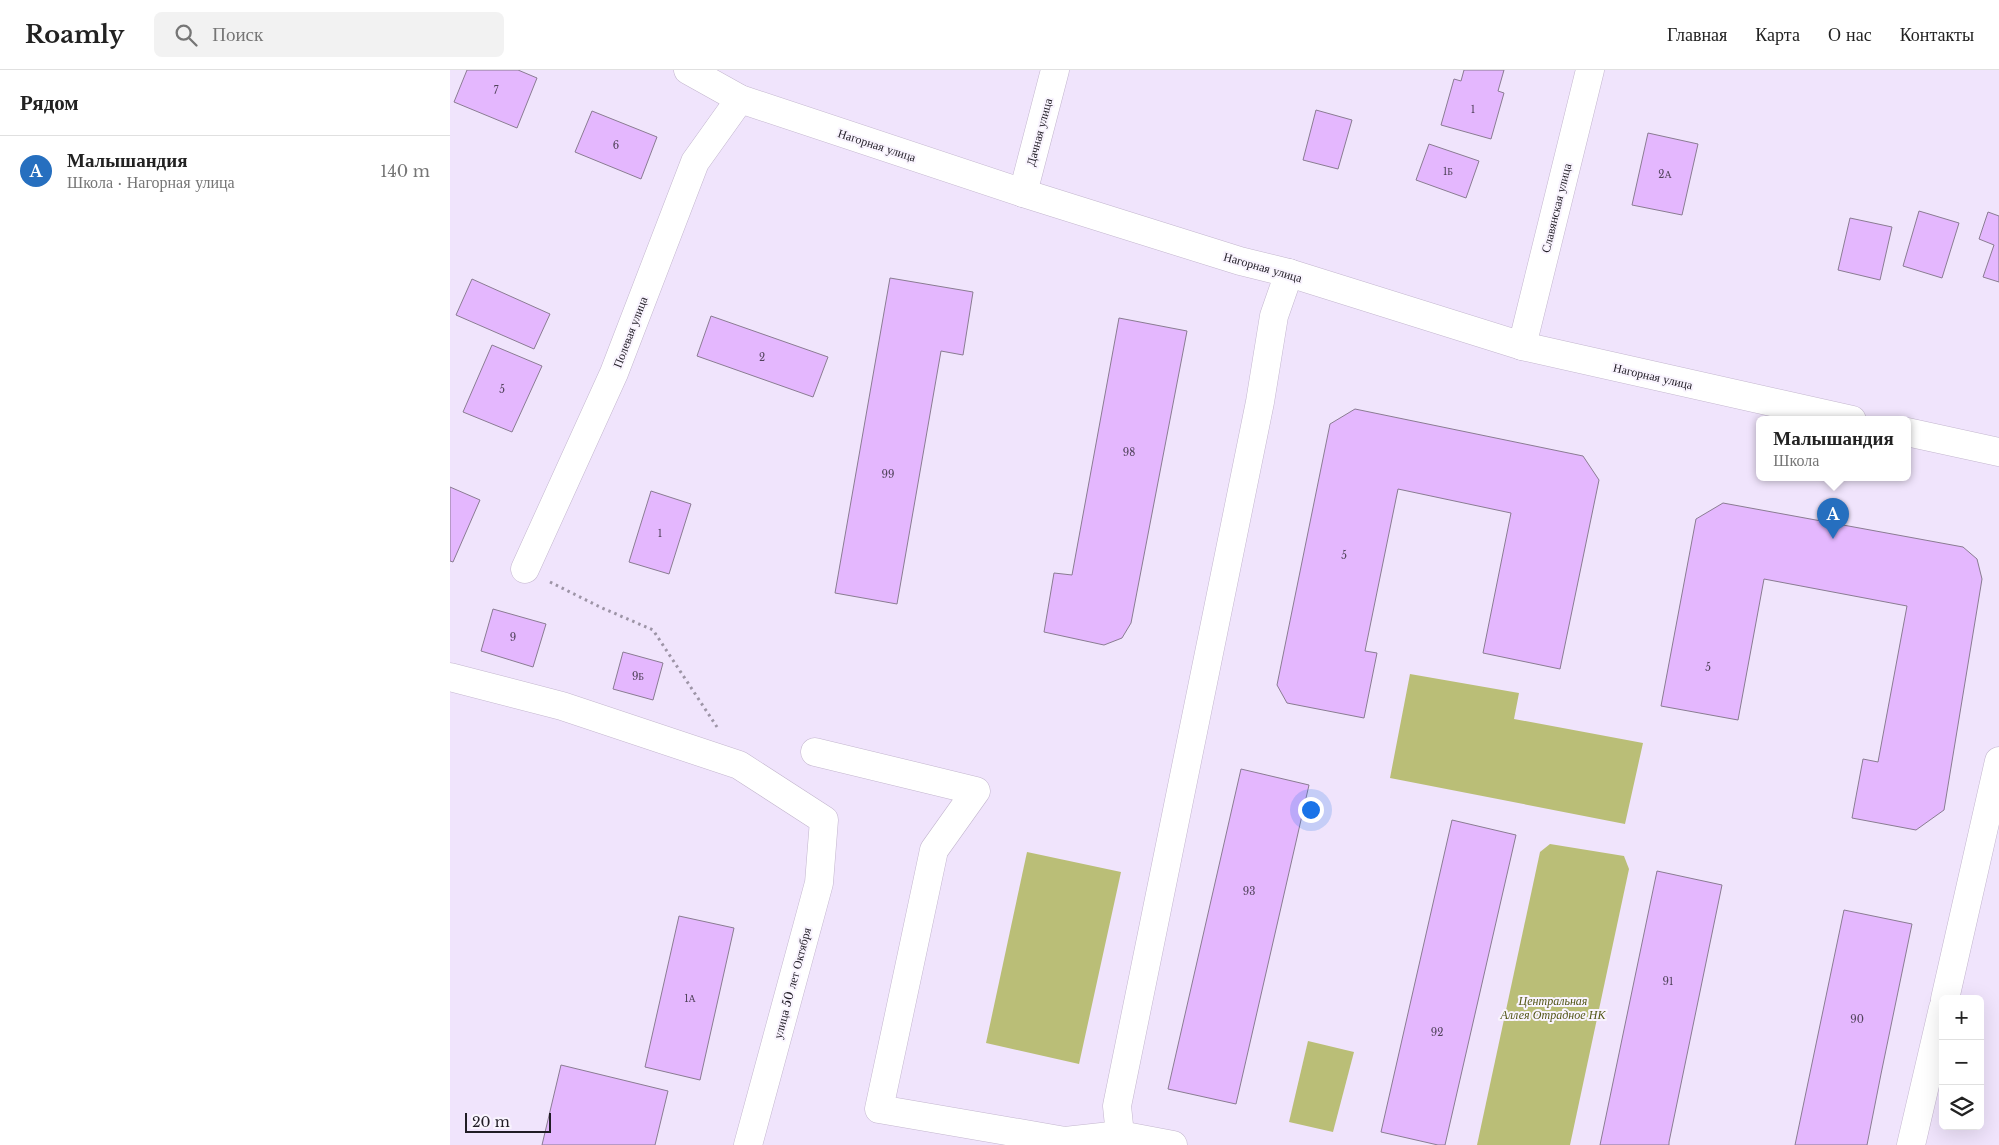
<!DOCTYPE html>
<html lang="ru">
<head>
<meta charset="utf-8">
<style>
	body { margin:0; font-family:"Libre Baskerville",serif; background:#f2f2f2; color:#222 }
	.controls { position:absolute; right:15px; bottom:15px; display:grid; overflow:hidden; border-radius:8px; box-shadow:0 5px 20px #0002 }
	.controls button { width:45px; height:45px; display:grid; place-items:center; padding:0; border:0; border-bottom:1px solid #e0e0e0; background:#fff; color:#222; font:25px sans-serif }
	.scale { position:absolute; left:15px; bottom:12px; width:86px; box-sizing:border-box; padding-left:5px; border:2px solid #201c25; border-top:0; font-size:14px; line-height:18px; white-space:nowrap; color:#201c25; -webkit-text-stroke:4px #f9f4fe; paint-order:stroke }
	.you { position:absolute; left:860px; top:739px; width:18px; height:18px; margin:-12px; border:4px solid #fff; border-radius:50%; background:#1a73e8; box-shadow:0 0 0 8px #1a73e833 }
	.badge { display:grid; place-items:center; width:32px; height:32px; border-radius:50%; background:#266fbf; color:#fff; font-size:16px; font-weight:700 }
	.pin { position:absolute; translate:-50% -41px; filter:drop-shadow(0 1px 2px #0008) }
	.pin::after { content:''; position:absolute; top:26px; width:18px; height:15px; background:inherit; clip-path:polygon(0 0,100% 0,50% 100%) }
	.popup { position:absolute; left:1306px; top:346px; width:155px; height:65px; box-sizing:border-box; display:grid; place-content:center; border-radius:8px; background:#fff; filter:drop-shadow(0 1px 4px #0005); font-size:16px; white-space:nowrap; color:#767676 }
	.popup b { font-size:19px; color:#222 }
	.popup::after { content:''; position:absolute; left:50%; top:100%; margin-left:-10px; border:10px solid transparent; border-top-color:#fff }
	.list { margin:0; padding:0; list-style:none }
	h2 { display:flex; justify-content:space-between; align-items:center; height:65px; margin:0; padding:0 20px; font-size:21px }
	h2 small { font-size:16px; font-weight:400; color:#767676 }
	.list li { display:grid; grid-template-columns:32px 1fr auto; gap:15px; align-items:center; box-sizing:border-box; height:70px; padding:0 20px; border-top:1px solid #e0e0e0 }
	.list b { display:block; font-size:19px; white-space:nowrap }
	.list p { margin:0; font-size:16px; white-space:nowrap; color:#767676 }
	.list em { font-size:16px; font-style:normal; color:#767676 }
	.icon { flex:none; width:28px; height:28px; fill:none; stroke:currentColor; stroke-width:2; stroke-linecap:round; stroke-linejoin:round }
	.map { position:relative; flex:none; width:1549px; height:1075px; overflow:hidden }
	header { display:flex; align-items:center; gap:30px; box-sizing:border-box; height:70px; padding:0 25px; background:#fff; border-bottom:1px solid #e0e0e0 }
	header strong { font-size:24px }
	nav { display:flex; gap:28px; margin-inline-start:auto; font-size:18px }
	.search { width:350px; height:45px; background:#f2f2f2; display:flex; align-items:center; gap:12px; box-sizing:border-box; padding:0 18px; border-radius:8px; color:#767676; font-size:19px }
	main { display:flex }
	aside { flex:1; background:#fff }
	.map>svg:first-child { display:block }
	.green { fill:#babe77 }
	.building { fill:#e4b7fe; stroke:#8a7c92 }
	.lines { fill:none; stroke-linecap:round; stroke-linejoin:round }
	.minor-casing { stroke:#c3b6ce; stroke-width:29 }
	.path { stroke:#9d94a6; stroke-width:3; stroke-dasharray:2.5 4; stroke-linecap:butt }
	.minor { stroke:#fff; stroke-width:28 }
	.labels { text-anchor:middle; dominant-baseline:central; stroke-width:4; stroke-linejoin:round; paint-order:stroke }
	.number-label { font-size:10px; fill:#51435b }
	.street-label { font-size:12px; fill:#201c25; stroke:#f9f4fe }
	.park-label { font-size:12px; font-style:italic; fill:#535618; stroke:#f9f4fe }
</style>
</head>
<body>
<header>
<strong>Roamly</strong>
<div class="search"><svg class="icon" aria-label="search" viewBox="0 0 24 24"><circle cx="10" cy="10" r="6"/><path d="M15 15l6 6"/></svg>Поиск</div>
<nav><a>Главная</a><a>Карта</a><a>О нас</a><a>Контакты</a></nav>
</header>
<main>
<aside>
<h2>Рядом<small></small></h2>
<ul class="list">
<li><span class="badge">A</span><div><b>Малышандия</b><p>Школа · Нагорная улица</p></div><em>140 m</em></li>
</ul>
</aside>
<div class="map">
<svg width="1549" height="1075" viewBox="0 0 1549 1075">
	<rect width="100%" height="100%" fill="#f0e4fc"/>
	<g class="green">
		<polygon points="960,604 1069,623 1064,649 1193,673 1175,754 940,708"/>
		<polygon points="1100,774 1174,786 1179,799 1120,1075 1027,1075 1090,782"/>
		<polygon points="577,782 671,802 629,994 536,973"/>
		<polygon points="858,971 904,982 883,1062 839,1052"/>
	</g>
	<g class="building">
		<polygon points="17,0 68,0 87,8 67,58 4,32"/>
		<polygon points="1014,0 1054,0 1048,21 1054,23 1041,69 991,55 1004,9 1011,11"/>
		<polygon points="866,40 902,50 888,99 853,90"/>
		<polygon points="142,41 207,67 191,109 125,82"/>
		<polygon points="1198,63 1248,74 1232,145 1182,135"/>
		<polygon points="979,74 1029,91 1016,128 966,110"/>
		<polygon points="1469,141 1509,153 1492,208 1453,196"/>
		<polygon points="1538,142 1549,146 1549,212 1533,207 1544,175 1529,169"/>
		<polygon points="1400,148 1442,157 1430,210 1388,200"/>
		<polygon points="440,208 523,222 513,285 491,281 447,534 385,523"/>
		<polygon points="22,209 100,244 84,279 6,245"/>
		<polygon points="261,246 378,287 363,327 247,286"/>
		<polygon points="669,248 737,261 681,553 672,568 654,575 594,562 604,503 622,505"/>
		<polygon points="42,275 92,296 62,362 13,342"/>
		<polygon points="905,339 1133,386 1149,410 1110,599 1033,583 1061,443 948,419 915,581 927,583 914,648 837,633 827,615 880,354"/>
		<polygon points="0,417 30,430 3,492 0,491"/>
		<polygon points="201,421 241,434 219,504 179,492"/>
		<polygon points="1273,433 1513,477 1527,489 1532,509 1494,740 1466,760 1402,748 1413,689 1428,692 1457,536 1314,509 1288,650 1211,636 1246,449"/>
		<polygon points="43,539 96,554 83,597 31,581"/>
		<polygon points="173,582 213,593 203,630 163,619"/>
		<polygon points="791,699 859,715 786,1034 718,1019"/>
		<polygon points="1002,750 1066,765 995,1075 988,1075 931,1062"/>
		<polygon points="1207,801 1272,815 1219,1072 1219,1075 1150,1075"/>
		<polygon points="1394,840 1462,854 1431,1004 1417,1075 1345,1075"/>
		<polygon points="229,846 284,858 250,1010 195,997"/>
		<polygon points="111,995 218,1021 205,1075 92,1075"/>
	</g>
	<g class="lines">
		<g class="minor-casing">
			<g id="minor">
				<polyline points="238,0 290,29 573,123 790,191 839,203 1072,276 1402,350"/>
				<polyline points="573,123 605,0"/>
				<polyline points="1072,276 1140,0"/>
				<polyline points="1457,362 1549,382"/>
				<polyline points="75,499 164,303 245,92 290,29"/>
				<polyline points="0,607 112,636 289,695 374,750 369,813 298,1075"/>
				<polyline points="365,682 526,721 484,780 429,1039 615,1071 670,1065 723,1075"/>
				<polyline points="1495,929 1549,691"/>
				<polyline points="670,1065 667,1036 810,332 824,246 839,203"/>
				<polyline points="1461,1075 1493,938"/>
			</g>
		</g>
		<polyline class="path" points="100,512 150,537 203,560 267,657"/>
		<use href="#minor" class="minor"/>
	</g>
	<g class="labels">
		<g class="number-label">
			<text x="46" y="20">7</text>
			<text x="1023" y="39">1</text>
			<text x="166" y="75">6</text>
			<text x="998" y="101">1Б</text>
			<text x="1215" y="104">2А</text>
			<text x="312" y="287">2</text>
			<text x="52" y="319">5</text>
			<text x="679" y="382">98</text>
			<text x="438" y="404">99</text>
			<text x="210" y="463">1</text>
			<text x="894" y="485">5</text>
			<text x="63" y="567">9</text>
			<text x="1258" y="597">5</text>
			<text x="188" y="606">9Б</text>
			<text x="799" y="821">93</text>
			<text x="1218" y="911">91</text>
			<text x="240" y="928">1А</text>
			<text x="1407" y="949">90</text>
			<text x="987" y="962">92</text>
		</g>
		<g class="street-label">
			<text transform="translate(589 62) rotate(-75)">Дачная улица</text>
			<text transform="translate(427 75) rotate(18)">Нагорная улица</text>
			<text transform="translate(1106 138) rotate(-76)">Славянская улица</text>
			<text transform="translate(813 197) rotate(16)">Нагорная улица</text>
			<text transform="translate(180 262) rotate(-69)">Полевая улица</text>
			<text transform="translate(1203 306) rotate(13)">Нагорная улица</text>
			<text transform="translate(342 913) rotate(-75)">улица 50 лет Октября</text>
		</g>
		<g class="park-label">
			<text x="1103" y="930">Центральная<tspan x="1103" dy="14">Аллея Отрадное НК</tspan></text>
		</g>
	</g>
</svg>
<div class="controls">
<button>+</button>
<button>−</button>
<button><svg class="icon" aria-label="layers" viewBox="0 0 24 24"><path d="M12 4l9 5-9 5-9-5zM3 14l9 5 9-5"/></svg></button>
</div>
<div class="scale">20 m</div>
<div class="you"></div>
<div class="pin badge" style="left:1383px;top:469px">A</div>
<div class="popup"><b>Малышандия</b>Школа</div>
</div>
</main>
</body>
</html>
